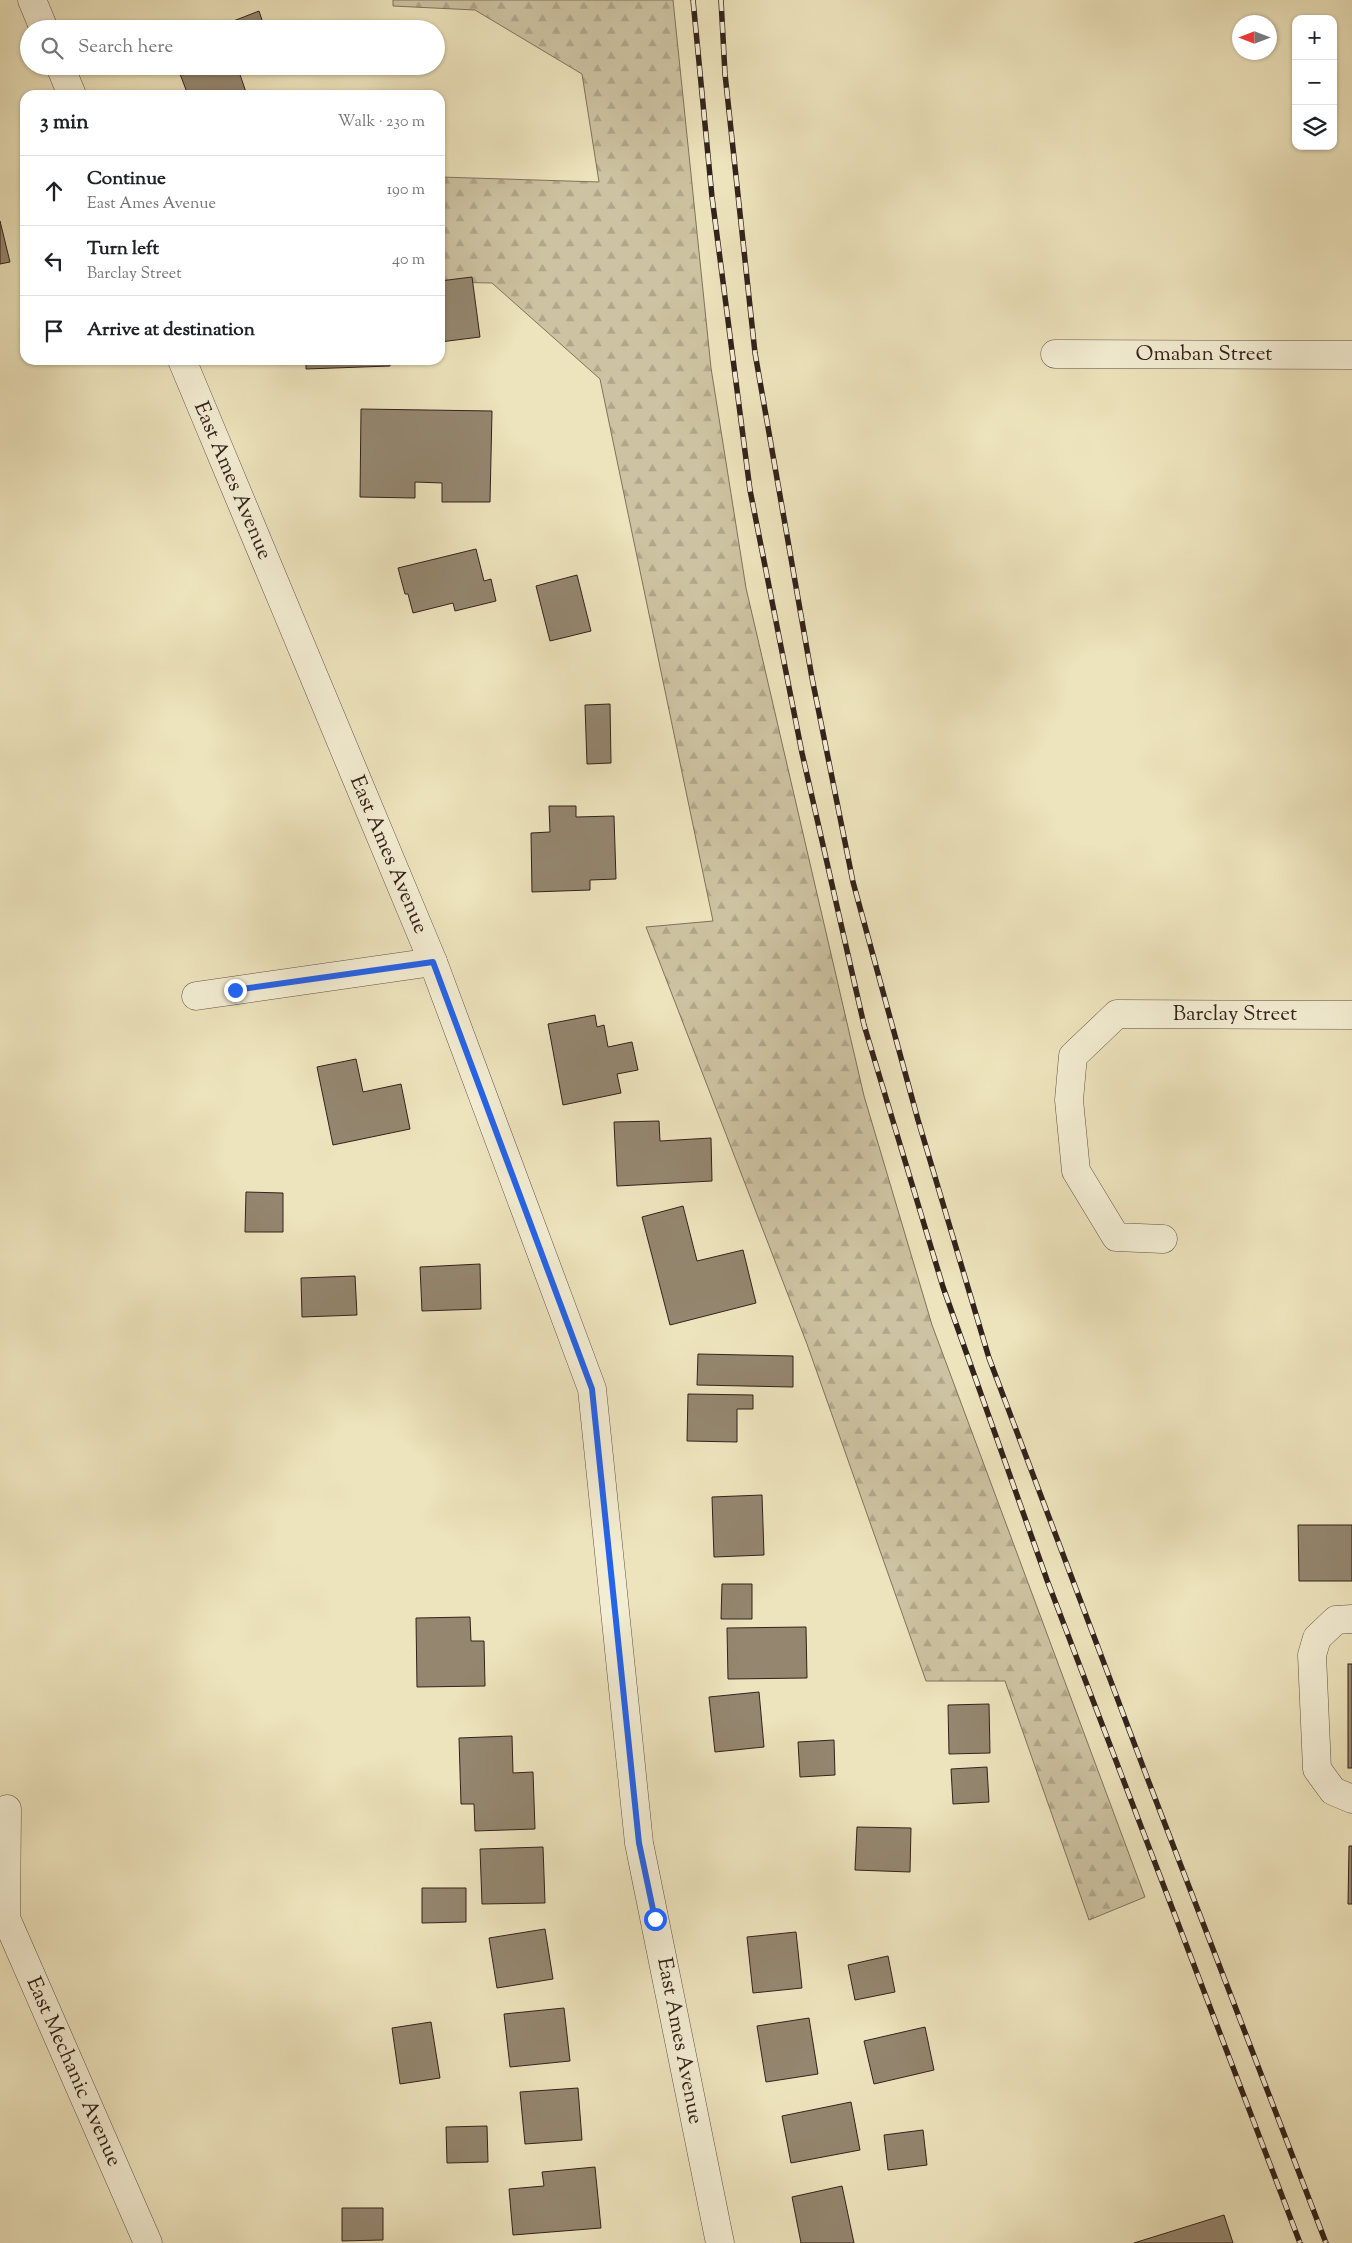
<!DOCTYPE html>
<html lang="en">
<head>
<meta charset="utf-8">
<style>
	body { margin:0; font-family:"Sorts Mill Goudy",serif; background:#f6f6f6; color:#202124 }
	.controls { position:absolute; right:15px; top:15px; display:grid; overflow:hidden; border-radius:10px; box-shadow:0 1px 4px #0004 }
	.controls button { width:45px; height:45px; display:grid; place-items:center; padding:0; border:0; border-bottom:1px solid #e0e0e0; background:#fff; color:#202124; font:25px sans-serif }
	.compass { position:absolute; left:1232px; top:15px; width:45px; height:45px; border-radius:50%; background:#fff; box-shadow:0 1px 4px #0004; rotate:270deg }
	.stop { position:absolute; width:15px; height:15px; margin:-11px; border:4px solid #2563eb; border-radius:50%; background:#fff }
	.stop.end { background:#2563eb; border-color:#fff; box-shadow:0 1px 5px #0008 }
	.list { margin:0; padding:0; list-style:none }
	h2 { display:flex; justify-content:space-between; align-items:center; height:65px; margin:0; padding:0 20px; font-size:21px }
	h2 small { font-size:16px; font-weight:400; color:#757577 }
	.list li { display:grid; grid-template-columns:32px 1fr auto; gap:15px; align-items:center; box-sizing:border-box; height:70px; padding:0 20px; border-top:1px solid #e0e0e0 }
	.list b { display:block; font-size:19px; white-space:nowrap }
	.list p { margin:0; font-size:16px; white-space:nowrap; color:#757577 }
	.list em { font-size:16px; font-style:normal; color:#757577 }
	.icon { flex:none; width:28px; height:28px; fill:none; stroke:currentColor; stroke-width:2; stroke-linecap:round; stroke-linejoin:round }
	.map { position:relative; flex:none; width:1352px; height:2243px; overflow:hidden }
	.search { position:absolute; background:#fff; box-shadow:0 1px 4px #0004; left:20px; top:20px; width:425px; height:55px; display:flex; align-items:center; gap:12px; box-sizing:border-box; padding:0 18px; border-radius:28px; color:#757577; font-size:19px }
	.panel { position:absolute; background:#fff; box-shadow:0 1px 4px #0004; left:20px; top:90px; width:425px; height:275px; border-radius:15px }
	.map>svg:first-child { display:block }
	.forest { fill:url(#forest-firs); stroke:#80725e }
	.building { fill:#94866f; stroke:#33221c }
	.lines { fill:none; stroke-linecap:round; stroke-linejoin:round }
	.minor-casing { stroke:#625244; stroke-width:29 }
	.minor { stroke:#f3edd3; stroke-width:28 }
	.rail-casing { stroke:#33221c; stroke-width:5.5 }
	.rail { stroke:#f3edd3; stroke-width:4; stroke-dasharray:11; stroke-linecap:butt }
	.route { stroke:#2563eb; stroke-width:6 }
	.labels { text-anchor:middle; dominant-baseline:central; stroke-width:4; stroke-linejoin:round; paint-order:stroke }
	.street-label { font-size:21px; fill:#33221c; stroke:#f3edd3 }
</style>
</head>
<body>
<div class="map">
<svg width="1352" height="2243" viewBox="0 0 1352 2243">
	<defs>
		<pattern id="forest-firs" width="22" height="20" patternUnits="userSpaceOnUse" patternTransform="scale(1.25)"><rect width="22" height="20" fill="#cdc2a1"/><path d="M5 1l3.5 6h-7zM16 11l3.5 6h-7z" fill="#b0a68a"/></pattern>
	</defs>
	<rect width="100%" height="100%" fill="#ede3bc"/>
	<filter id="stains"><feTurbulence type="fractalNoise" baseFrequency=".004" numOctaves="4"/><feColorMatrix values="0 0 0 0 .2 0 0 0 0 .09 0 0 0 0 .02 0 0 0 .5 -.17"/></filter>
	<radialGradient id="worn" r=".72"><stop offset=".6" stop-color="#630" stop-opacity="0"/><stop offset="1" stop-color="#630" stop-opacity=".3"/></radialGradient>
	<polygon class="forest" points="393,0 673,0 711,368 746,588 864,1096 932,1325 1145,1897 1089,1920 1005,1681 926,1681 807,1344 646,927 713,921 600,379 492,283 440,282 440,177 599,182 582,74 475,10 393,6"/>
	<g class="building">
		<polygon points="259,11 265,29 213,29"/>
		<polygon points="177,66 237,66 247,95 188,95"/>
		<polygon points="0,221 10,262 0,264"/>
		<polygon points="472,277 480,337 440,342 440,281"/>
		<polygon points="306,360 390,360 390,366 306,369"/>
		<polygon points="361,409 492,411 490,502 442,502 442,483 415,482 415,498 360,497"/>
		<polygon points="476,549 484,581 491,579 496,601 455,611 453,603 413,613 408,594 405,594 398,568"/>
		<polygon points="577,575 591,631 550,641 536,586"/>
		<polygon points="610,704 611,763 587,764 585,705"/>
		<polygon points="549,806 576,806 576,817 614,816 616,879 590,880 590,890 532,892 531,833 550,832"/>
		<polygon points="595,1015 597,1027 604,1025 608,1047 632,1042 638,1070 617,1074 621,1093 563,1105 548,1024"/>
		<polygon points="356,1059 363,1092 401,1084 410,1129 333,1145 317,1067"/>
		<polygon points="659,1121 660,1141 711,1138 712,1181 617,1186 614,1122"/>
		<polygon points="246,1192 283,1193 283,1232 245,1232"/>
		<polygon points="683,1206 697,1261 743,1250 756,1303 670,1325 642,1217"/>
		<polygon points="480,1264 481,1309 422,1311 420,1267"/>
		<polygon points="355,1276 357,1315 302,1317 301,1278"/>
		<polygon points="698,1354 793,1356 793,1387 697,1385"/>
		<polygon points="688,1394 753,1395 753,1409 737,1409 737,1442 687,1441"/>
		<polygon points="762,1495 764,1555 714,1557 712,1497"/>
		<polygon points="1298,1525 1352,1525 1352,1581 1299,1581"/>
		<polygon points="722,1584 752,1584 752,1619 721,1619"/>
		<polygon points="470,1617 471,1641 484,1641 485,1686 417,1687 416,1618"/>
		<polygon points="806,1627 807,1678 728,1679 727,1628"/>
		<rect x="1348" y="1664" width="4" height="104"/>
		<polygon points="759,1692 764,1747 715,1752 709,1697"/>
		<polygon points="989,1704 990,1753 949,1754 948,1705"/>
		<polygon points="512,1736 513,1773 533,1772 535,1829 475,1831 474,1804 461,1804 459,1738"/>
		<polygon points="834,1740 835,1775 800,1777 798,1742"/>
		<polygon points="987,1767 989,1802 953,1804 951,1769"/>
		<polygon points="857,1827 911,1828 910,1872 855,1870"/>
		<polygon points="1349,1846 1352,1846 1352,1904 1348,1904"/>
		<polygon points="543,1847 545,1903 482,1904 480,1849"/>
		<polygon points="422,1888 466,1888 466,1922 422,1923"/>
		<polygon points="545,1929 553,1979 497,1988 489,1938"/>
		<polygon points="796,1932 802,1988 753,1993 747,1937"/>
		<polygon points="888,1956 895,1992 855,2000 848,1965"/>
		<polygon points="564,2008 570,2061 510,2067 504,2014"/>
		<polygon points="809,2018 818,2074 766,2082 757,2026"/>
		<polygon points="431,2022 440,2078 400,2084 392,2028"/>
		<polygon points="925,2027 934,2070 874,2084 864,2041"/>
		<polygon points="578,2088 582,2140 525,2144 520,2092"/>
		<polygon points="851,2102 860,2150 791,2163 782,2116"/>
		<polygon points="487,2126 488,2162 447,2163 446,2127"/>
		<polygon points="923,2130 927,2165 888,2170 884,2135"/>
		<polygon points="595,2167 601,2228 513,2235 509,2189 544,2186 542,2172"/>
		<polygon points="842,2186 854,2243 801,2243 792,2197"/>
		<polygon points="342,2208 383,2208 383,2240 342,2241"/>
		<polygon points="1224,2215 1233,2243 1134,2243"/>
	</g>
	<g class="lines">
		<g class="minor-casing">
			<g id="minor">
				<polyline points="32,0 44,29"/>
				<polyline points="60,66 72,95"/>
				<polyline points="1055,354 1352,355"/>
				<polyline points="182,360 433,962 592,1389 639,1843 720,2243"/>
				<polyline points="196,996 433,962"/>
				<polyline points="1163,1239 1116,1237 1076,1171 1069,1100 1073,1056 1117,1014 1352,1015"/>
				<polyline points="1352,1619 1336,1620 1317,1638 1312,1655 1317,1769 1333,1791 1352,1799"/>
				<polyline points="7,1809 6,1918 148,2243"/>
			</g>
		</g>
		<use href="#minor" class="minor"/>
		<g class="rail-casing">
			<g id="rail">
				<polyline points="693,0 712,197 750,490 802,753 864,1025 943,1287 1047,1580 1300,2243"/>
				<polyline points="721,0 725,74 755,353 812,678 853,882 918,1120 989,1358 1148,1780 1326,2243"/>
			</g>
		</g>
		<use href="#rail" class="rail"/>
	</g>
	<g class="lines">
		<polyline class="route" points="235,990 433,962 592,1389 639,1843 655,1919"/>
	</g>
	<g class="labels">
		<g class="street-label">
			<text x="1204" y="355">Omaban Street</text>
			<text transform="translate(232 481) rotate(67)">East Ames Avenue</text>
			<text transform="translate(388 855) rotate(67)">East Ames Avenue</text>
			<text x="1235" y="1015">Barclay Street</text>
			<text transform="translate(679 2041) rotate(79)">East Ames Avenue</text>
			<text transform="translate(73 2072) rotate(66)">East Mechanic Avenue</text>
		</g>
	</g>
	<rect width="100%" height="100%" filter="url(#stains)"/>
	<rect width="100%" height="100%" fill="url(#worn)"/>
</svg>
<div class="controls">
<button>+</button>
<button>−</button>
<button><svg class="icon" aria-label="layers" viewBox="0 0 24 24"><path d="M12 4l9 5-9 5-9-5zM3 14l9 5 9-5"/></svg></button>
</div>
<svg class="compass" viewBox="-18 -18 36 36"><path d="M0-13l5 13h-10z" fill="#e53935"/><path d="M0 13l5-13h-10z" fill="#757577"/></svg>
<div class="stop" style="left:655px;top:1919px"></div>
<div class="stop end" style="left:235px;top:990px"></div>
<div class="search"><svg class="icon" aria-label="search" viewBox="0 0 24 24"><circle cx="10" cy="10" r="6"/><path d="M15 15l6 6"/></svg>Search here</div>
<section class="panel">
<h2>3 min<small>Walk · 230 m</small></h2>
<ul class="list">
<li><svg class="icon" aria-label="ahead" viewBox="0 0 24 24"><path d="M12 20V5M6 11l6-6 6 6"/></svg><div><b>Continue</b><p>East Ames Avenue</p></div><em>190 m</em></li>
<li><svg class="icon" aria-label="left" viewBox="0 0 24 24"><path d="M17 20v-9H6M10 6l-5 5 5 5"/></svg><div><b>Turn left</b><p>Barclay Street</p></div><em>40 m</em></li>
<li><svg class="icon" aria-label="arrive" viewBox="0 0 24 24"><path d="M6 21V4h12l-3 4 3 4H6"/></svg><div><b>Arrive at destination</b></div></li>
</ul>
</section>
</div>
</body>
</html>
